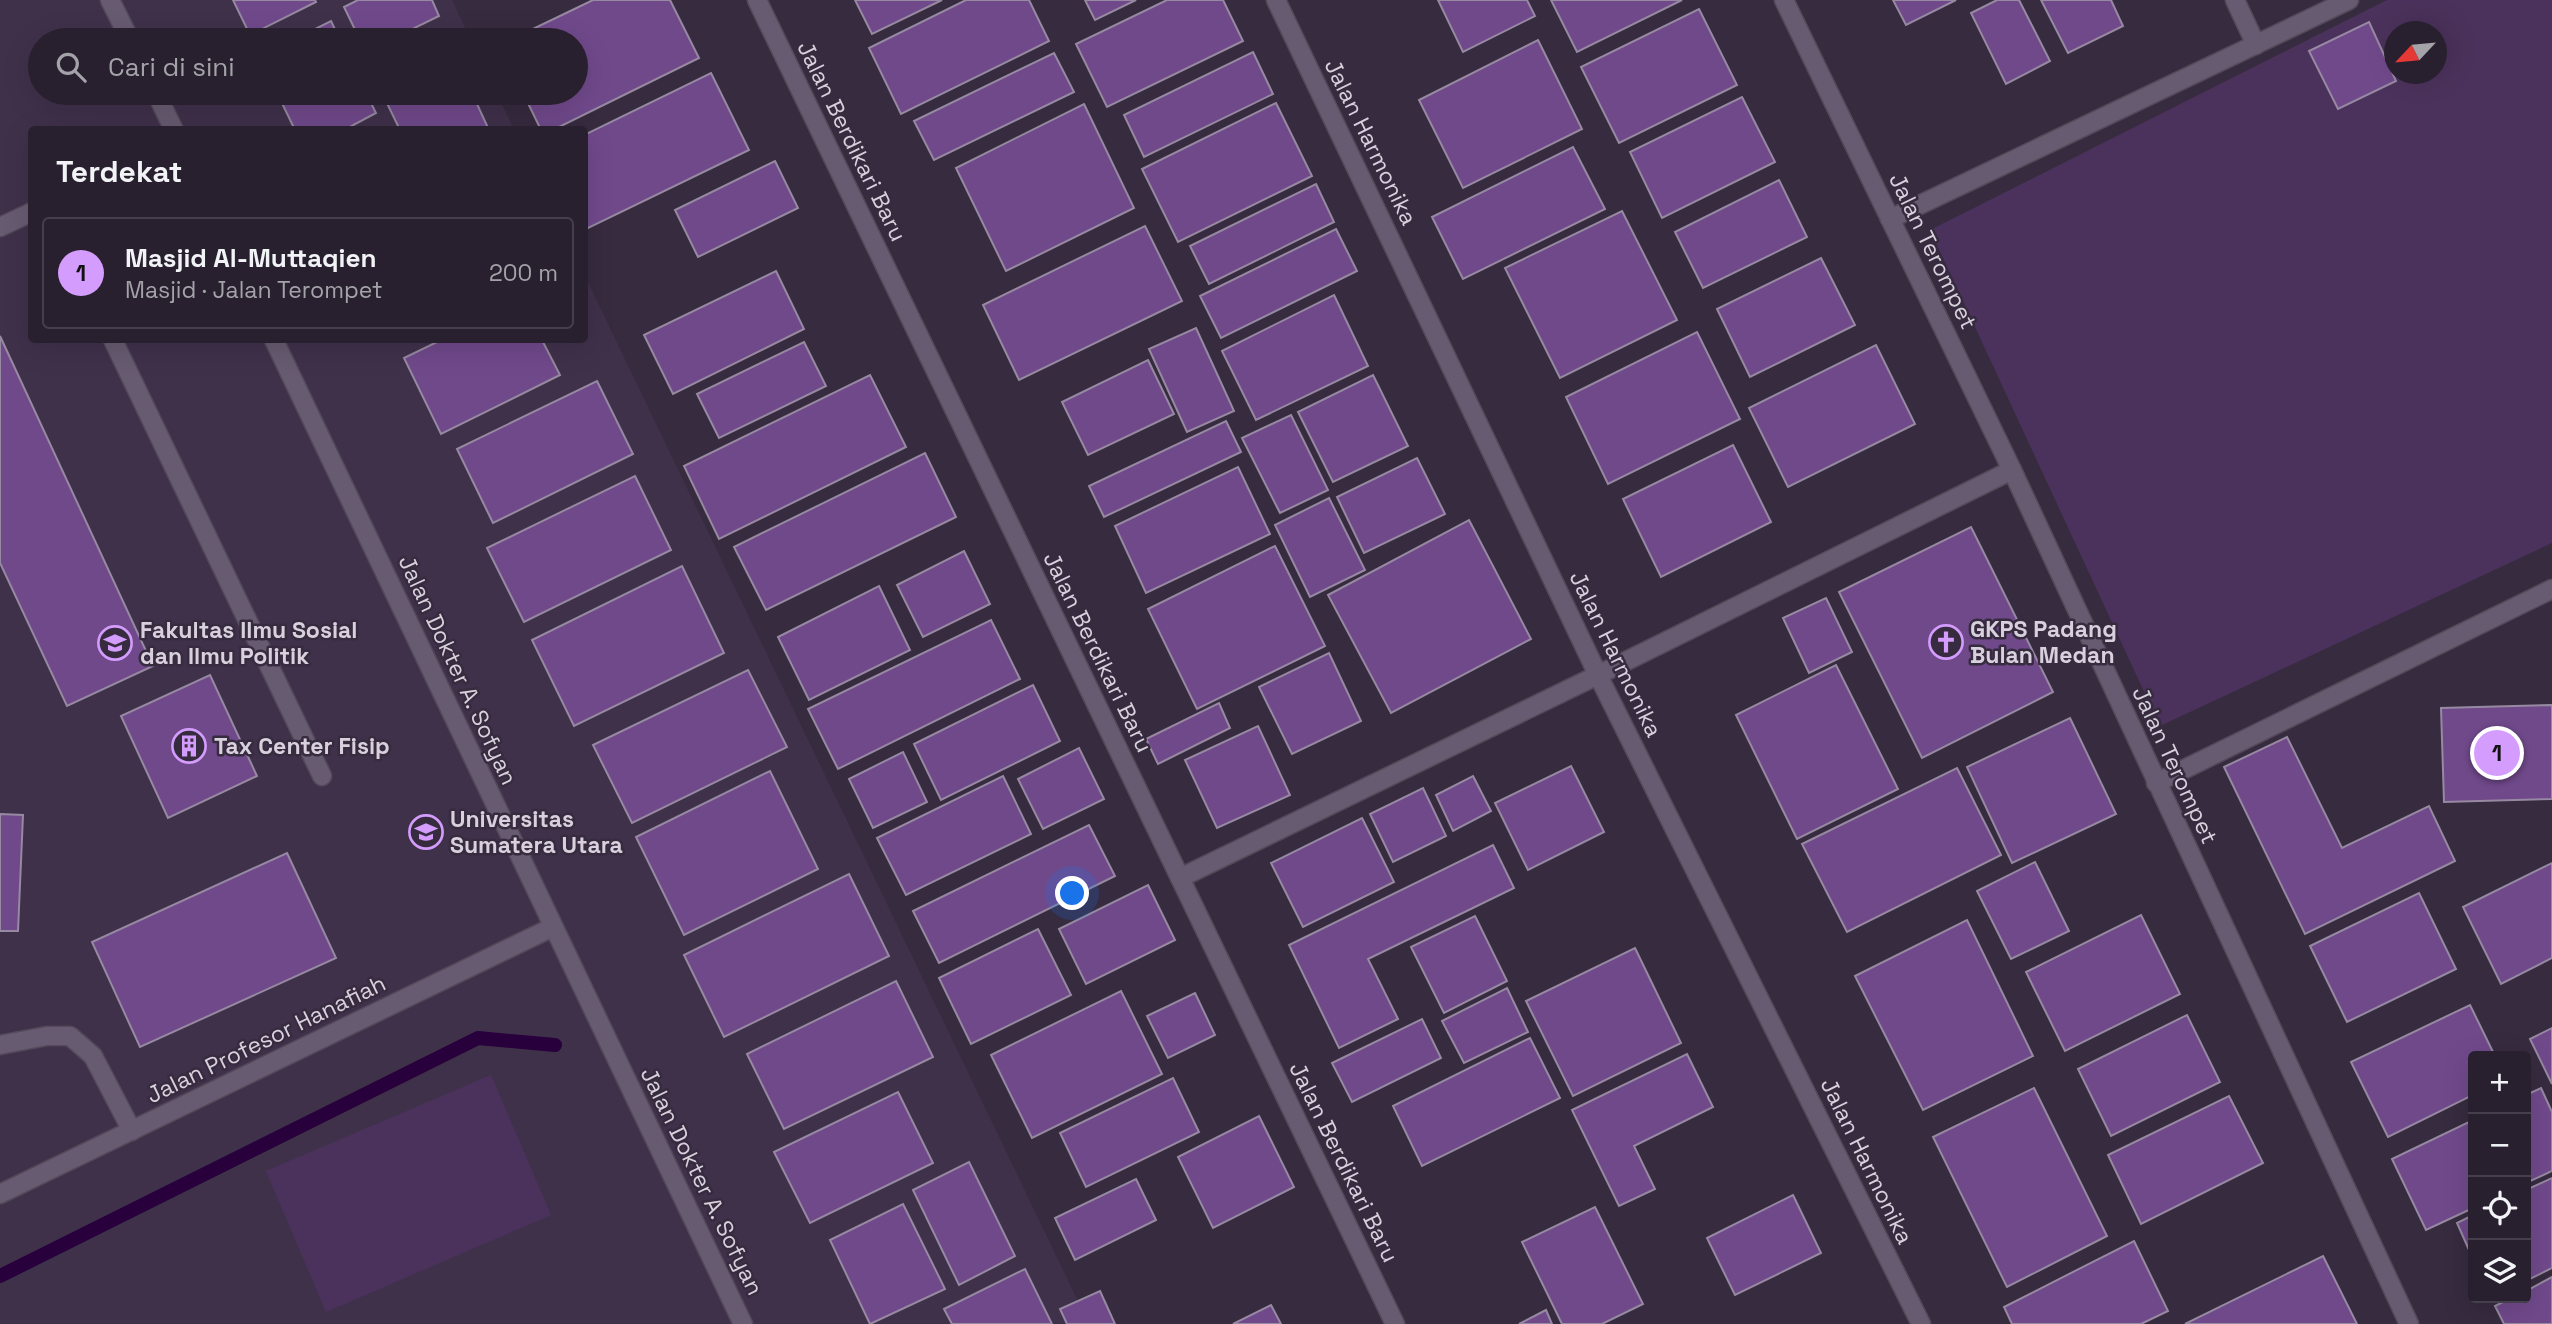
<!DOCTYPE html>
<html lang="id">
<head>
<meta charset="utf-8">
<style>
	body { margin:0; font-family:"Space Grotesk",sans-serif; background:#312837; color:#f1f3f6 }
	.controls { position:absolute; right:21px; bottom:21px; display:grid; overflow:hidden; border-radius:7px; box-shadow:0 7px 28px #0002 }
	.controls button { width:63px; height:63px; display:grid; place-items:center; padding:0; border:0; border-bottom:2px solid #453e4b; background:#29202f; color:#f1f3f6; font:35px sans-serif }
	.compass { position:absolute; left:2384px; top:21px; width:63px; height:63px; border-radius:50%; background:#29202f; box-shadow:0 7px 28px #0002; rotate:244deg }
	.you { position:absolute; left:1073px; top:894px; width:24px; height:24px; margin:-18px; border:5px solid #fff; border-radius:50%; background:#1a73e8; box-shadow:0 0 0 10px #1a73e833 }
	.badge { display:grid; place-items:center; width:46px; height:46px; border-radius:50%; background:#d49cfc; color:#111; font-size:23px; font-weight:700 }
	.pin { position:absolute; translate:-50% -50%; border:4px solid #fff; box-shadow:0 2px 7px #0006 }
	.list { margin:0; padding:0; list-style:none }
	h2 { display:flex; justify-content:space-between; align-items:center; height:91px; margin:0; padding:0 28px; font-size:30px }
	h2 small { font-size:23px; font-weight:400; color:#a5a3aa }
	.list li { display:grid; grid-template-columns:46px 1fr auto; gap:21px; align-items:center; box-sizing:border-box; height:112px; margin:0 14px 14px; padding:0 14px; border:2px solid #453e4b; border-radius:7px }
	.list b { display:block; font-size:26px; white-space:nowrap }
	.list p { margin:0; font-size:23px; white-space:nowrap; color:#a5a3aa }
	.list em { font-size:23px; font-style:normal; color:#a5a3aa }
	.icon { flex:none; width:38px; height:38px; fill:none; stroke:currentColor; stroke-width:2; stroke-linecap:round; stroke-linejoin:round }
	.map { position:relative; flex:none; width:2552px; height:1324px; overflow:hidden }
	.search { position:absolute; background:#29202f; box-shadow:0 7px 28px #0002; left:28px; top:28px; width:560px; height:77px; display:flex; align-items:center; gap:18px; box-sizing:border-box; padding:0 24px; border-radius:38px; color:#a5a3aa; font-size:26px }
	.panel { position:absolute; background:#29202f; box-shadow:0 7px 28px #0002; left:28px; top:126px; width:560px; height:217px; border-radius:7px }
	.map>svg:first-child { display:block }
	.built { fill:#40314b }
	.green { fill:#4b325c; fill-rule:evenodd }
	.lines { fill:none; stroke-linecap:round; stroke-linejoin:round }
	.stream { stroke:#27003c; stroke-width:14 }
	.building { fill:#70498b; stroke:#9689a1; stroke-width:2 }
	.service-casing { stroke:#524959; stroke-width:21 }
	.minor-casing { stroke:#524959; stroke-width:21 }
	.tertiary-casing { stroke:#524959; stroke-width:21 }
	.service { stroke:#675b71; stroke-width:18 }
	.minor { stroke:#675b71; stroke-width:18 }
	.tertiary { stroke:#675b71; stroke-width:18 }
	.labels { text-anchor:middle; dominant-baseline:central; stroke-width:5; stroke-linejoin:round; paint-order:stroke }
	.street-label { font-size:23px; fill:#d8d1dd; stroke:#372b3f }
	.poi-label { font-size:23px; font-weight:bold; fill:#d8d1dd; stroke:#372b3f; text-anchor:start }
</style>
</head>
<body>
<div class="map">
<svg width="2552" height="1324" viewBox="0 0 2552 1324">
	<rect width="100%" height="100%" fill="#372b3f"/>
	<polygon class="built" points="0,0 452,0 471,40 40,40 40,93 496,93 514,129 32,130 32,340 584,340 585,276 1089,1324 0,1324"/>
	<g class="green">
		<path d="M2387,0H2552V543L2160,726L1930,230ZM2394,32H2436V74H2394Z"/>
		<polygon points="491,1075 551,1215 326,1312 266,1171"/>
	</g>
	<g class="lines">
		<polyline class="stream" points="0,1276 478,1038 555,1045"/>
	</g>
	<g class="building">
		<polygon points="233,0 315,0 316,2 250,35"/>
		<polygon points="358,0 432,0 439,16 390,40 360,40 344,7"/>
		<polygon points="593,0 670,0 699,58 553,130 541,130 523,93 576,93 576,40 510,40"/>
		<polygon points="855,0 942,0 872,34"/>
		<polygon points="966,0 1029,0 1049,41 901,114 869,48"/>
		<polygon points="1085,0 1136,0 1095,20"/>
		<polygon points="1167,0 1223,0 1243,41 1107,107 1076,44"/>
		<polygon points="1438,0 1527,0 1535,16 1463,52"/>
		<polygon points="1551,0 1682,0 1577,52"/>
		<polygon points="1893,0 1956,0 1906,25"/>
		<polygon points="1997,0 2019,0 2050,61 2006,84 1971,13"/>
		<polygon points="2041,0 2111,0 2123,26 2068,53"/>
		<polygon points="1699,9 1737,85 1619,143 1581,67"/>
		<polygon points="331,21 340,40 293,40"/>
		<polygon points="2369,22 2396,81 2338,109 2309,51"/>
		<polygon points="1538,40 1582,129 1463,188 1419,100"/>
		<polygon points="1253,52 1273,94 1144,157 1124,115"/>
		<polygon points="1054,53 1074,92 934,160 914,121"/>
		<polygon points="711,73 749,150 584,230 584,135"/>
		<polygon points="277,93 366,93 376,113 344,130 295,130"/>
		<polygon points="382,93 472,93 489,130 400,130"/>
		<polygon points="1742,97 1775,162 1662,218 1630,152"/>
		<polygon points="1276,103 1312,176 1178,242 1142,169"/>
		<polygon points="1084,104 1134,208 1006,271 956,168"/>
		<polygon points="1573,147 1605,209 1463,279 1432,217"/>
		<polygon points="775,161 798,208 698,257 675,210"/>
		<polygon points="1779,180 1807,237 1703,288 1675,232"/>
		<polygon points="1316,184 1334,222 1209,284 1190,246"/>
		<polygon points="1622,211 1677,320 1560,378 1505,268"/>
		<polygon points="1145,226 1182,301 1019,380 983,305"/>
		<polygon points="1336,229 1357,271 1221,338 1200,296"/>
		<polygon points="1821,258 1855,325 1750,377 1717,309"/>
		<polygon points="776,271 804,329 673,394 644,335"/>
		<polygon points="1334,295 1368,366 1256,420 1222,351"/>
		<polygon points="1196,328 1234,411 1187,432 1149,349"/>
		<polygon points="1697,332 1740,419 1608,484 1566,397"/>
		<polygon points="0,336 153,666 67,706 0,563"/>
		<polygon points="441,340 542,340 560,375 441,434 404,358"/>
		<polygon points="804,342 826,386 719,438 697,394"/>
		<polygon points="1876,345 1915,424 1788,487 1749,408"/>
		<polygon points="1148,360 1174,414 1088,455 1062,402"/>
		<polygon points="870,375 906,447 719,539 684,466"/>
		<polygon points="1373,375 1408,446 1333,482 1298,412"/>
		<polygon points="597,381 633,454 493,523 457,449"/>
		<polygon points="1291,415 1328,490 1280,513 1242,438"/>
		<polygon points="1226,421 1241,452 1104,517 1089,486"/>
		<polygon points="1733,445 1771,522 1661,577 1623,499"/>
		<polygon points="925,453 956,517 766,610 734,547"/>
		<polygon points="1417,458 1445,514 1364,553 1337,497"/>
		<polygon points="1238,467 1270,534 1146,593 1115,526"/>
		<polygon points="635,476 671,550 524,622 487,548"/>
		<polygon points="1329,498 1365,570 1310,597 1275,525"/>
		<polygon points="1469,520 1531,639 1391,713 1328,595"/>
		<polygon points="1971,527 2053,692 1922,758 1839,592"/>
		<polygon points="1275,546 1325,646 1197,709 1148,609"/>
		<polygon points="964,551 990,604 923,637 897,585"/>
		<polygon points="682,566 724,653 574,726 532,640"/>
		<polygon points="879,586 910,650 809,700 778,637"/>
		<polygon points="1826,598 1852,652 1809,673 1783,618"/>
		<polygon points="991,620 1020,679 838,769 808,709"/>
		<polygon points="1329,653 1361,721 1292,754 1259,687"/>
		<polygon points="1836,665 1898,789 1797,839 1736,715"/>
		<polygon points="748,670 787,747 632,823 593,745"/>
		<polygon points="210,675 257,776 168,818 121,716"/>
		<polygon points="1033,685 1060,741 941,800 914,744"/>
		<polygon points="1219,703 1230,728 1158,764 1146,739"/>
		<polygon points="2552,705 2552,799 2444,802 2441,708"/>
		<polygon points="2070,718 2116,814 2012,863 1967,767"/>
		<polygon points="1258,726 1290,795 1217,828 1185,760"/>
		<polygon points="2287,737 2342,848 2429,806 2455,861 2305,934 2224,767"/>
		<polygon points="1079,748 1104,799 1043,829 1018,779"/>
		<polygon points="903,752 927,802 873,828 849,779"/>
		<polygon points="1571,766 1604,832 1528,870 1495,803"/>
		<polygon points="1957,768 2001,855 1847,932 1802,844"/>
		<polygon points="770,771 818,869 684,935 636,837"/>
		<polygon points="1003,776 1031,834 906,895 877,838"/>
		<polygon points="1473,776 1491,811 1453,831 1436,795"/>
		<polygon points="1423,788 1446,836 1393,862 1370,814"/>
		<polygon points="0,814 23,815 18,931 0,931"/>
		<polygon points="1362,818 1394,882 1303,927 1271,863"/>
		<polygon points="1089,825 1115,876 939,963 913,911"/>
		<polygon points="1493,845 1514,888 1368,959 1398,1019 1339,1048 1289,945"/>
		<polygon points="287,853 336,958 140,1047 92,942"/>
		<polygon points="2035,862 2069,931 2011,959 1977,891"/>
		<polygon points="2552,863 2552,958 2501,984 2463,907"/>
		<polygon points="849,874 889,956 724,1037 684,955"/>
		<polygon points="1148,885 1175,940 1086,984 1059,929"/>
		<polygon points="2419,893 2456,969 2347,1022 2310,946"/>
		<polygon points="2141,915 2180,994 2065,1051 2026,972"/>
		<polygon points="1475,916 1507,981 1444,1013 1411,947"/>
		<polygon points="1967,920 2033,1056 1923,1110 1855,976"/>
		<polygon points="1038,929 1071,995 971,1044 939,978"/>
		<polygon points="1635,948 1681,1043 1573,1096 1526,1001"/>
		<polygon points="896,981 933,1057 784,1129 747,1054"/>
		<polygon points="1507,988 1528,1032 1464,1063 1442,1021"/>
		<polygon points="1121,991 1162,1074 1032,1138 991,1055"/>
		<polygon points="1195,993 1215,1035 1168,1058 1147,1016"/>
		<polygon points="2470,1005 2495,1056 2473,1056 2473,1095 2388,1137 2351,1062"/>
		<polygon points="2187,1015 2220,1082 2111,1136 2078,1069"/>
		<polygon points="1422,1019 1441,1058 1352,1102 1332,1063"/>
		<polygon points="2552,1028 2552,1084 2530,1039"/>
		<polygon points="1530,1038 1560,1098 1422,1166 1393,1106"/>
		<polygon points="1687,1054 1713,1107 1634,1146 1655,1189 1619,1206 1572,1110"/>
		<polygon points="1173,1078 1199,1132 1086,1187 1060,1133"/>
		<polygon points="2034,1088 2107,1236 2007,1287 1933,1137"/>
		<polygon points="2541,1088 2552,1112 2552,1171 2526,1183 2526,1095"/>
		<polygon points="898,1092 933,1163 810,1223 774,1152"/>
		<polygon points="2229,1096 2263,1163 2141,1224 2108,1155"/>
		<polygon points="1259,1116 1294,1187 1213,1228 1178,1157"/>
		<polygon points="2473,1120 2473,1208 2426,1230 2392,1159"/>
		<polygon points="969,1162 1015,1256 959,1285 913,1190"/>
		<polygon points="2552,1178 2552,1268 2526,1281 2526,1190"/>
		<polygon points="1136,1179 1156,1220 1075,1260 1055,1218"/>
		<polygon points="1793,1195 1821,1253 1735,1295 1707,1238"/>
		<polygon points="903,1204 945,1289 870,1324 830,1240"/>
		<polygon points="1595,1207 1643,1304 1602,1324 1562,1324 1522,1242"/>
		<polygon points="2473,1215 2473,1259 2457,1223"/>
		<polygon points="2134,1241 2168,1311 2141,1324 2012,1324 2004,1307"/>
		<polygon points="2323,1256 2357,1324 2185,1324"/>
		<polygon points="1025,1269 1052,1324 952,1324 944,1309"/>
		<polygon points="2552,1277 2552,1324 2504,1324 2495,1306 2511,1298 2526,1298 2526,1291"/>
		<polygon points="1100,1291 1115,1324 1067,1324 1060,1309"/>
		<polygon points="1271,1305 1281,1324 1233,1324"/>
		<polygon points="1546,1310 1552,1324 1519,1324"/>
	</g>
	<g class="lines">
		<g class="service-casing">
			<g id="service">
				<polyline points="0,227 32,212"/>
				<polyline points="113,340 322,776"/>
				<polyline points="0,1045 47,1036 70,1036 93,1056 132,1131"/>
				<polyline points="0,1194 553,927"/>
			</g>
		</g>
		<g class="minor-casing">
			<g id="minor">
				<polyline points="110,0 130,40"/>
				<polyline points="757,0 1395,1324"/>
				<polyline points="1784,0 2012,470 2409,1324"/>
				<polyline points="2235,0 2256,45"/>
				<polyline points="156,93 174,130"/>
				<polyline points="1890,219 2349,0"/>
				<polyline points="274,340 743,1324"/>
				<polyline points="2156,783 2552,589"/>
				<polyline points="1180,878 1598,675 2012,470"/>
			</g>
		</g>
		<g class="tertiary-casing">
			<polyline id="tertiary" points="1276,0 1598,675 1921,1324"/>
		</g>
		<use href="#service" class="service"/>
		<use href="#minor" class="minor"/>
		<use href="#tertiary" class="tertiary"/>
	</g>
	<defs>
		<g id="church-ring" transform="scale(1.75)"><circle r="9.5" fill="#372b3f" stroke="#d49cfc" stroke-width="1.5"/><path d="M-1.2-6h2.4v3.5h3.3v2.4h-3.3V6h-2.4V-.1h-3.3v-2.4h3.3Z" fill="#d49cfc"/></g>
		<g id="university-ring" transform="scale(1.75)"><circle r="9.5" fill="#372b3f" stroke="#d49cfc" stroke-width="1.5"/><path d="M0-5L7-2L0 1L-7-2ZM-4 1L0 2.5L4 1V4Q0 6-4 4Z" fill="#d49cfc"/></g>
		<g id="building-ring" transform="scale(1.75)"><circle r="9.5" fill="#372b3f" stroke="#d49cfc" stroke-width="1.5"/><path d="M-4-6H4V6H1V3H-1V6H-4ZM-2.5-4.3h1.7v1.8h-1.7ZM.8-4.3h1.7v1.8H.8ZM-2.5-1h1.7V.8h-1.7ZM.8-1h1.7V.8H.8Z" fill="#d49cfc"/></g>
	</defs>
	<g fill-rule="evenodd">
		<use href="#church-ring" x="1946" y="642"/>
		<use href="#university-ring" x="115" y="643"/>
		<use href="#building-ring" x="189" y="746"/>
		<use href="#university-ring" x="426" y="832"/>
	</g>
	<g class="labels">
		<g class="street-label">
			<text transform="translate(852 141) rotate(64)">Jalan Berdikari Baru</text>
			<text transform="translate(1371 142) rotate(64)">Jalan Harmonika</text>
			<text transform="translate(1933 251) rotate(64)">Jalan Terompet</text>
			<text transform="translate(1098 652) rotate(64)">Jalan Berdikari Baru</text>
			<text transform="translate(1616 654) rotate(64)">Jalan Harmonika</text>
			<text transform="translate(458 670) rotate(65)">Jalan Dokter A. Sofyan</text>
			<text transform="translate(2175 765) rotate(65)">Jalan Terompet</text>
			<text transform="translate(266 1039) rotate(-26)">Jalan Profesor Hanafiah</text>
			<text transform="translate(1867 1161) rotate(64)">Jalan Harmonika</text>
			<text transform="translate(1344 1162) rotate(64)">Jalan Berdikari Baru</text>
			<text transform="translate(702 1181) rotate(64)">Jalan Dokter A. Sofyan</text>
		</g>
		<g class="poi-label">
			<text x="1970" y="629">GKPS Padang<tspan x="1970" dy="26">Bulan Medan</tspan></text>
			<text x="140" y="630">Fakultas Ilmu Sosial<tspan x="140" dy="26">dan Ilmu Politik</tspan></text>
			<text x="214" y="746">Tax Center Fisip</text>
			<text x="450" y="819">Universitas<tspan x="450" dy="26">Sumatera Utara</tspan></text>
		</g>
	</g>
</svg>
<div class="controls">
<button>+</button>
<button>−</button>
<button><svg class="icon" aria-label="locate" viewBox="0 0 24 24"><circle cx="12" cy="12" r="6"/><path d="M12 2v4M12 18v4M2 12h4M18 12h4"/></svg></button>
<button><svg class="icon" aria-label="layers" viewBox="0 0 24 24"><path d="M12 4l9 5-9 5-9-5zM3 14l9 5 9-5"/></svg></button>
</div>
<svg class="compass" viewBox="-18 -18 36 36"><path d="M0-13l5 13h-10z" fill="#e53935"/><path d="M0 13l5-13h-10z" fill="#a5a3aa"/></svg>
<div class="you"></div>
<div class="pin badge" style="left:2497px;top:753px">1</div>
<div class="search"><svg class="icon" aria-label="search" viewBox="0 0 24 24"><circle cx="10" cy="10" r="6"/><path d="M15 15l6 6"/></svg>Cari di sini</div>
<section class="panel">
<h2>Terdekat<small></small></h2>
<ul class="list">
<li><span class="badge">1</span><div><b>Masjid Al-Muttaqien</b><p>Masjid · Jalan Terompet</p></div><em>200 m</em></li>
</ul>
</section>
</div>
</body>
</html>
